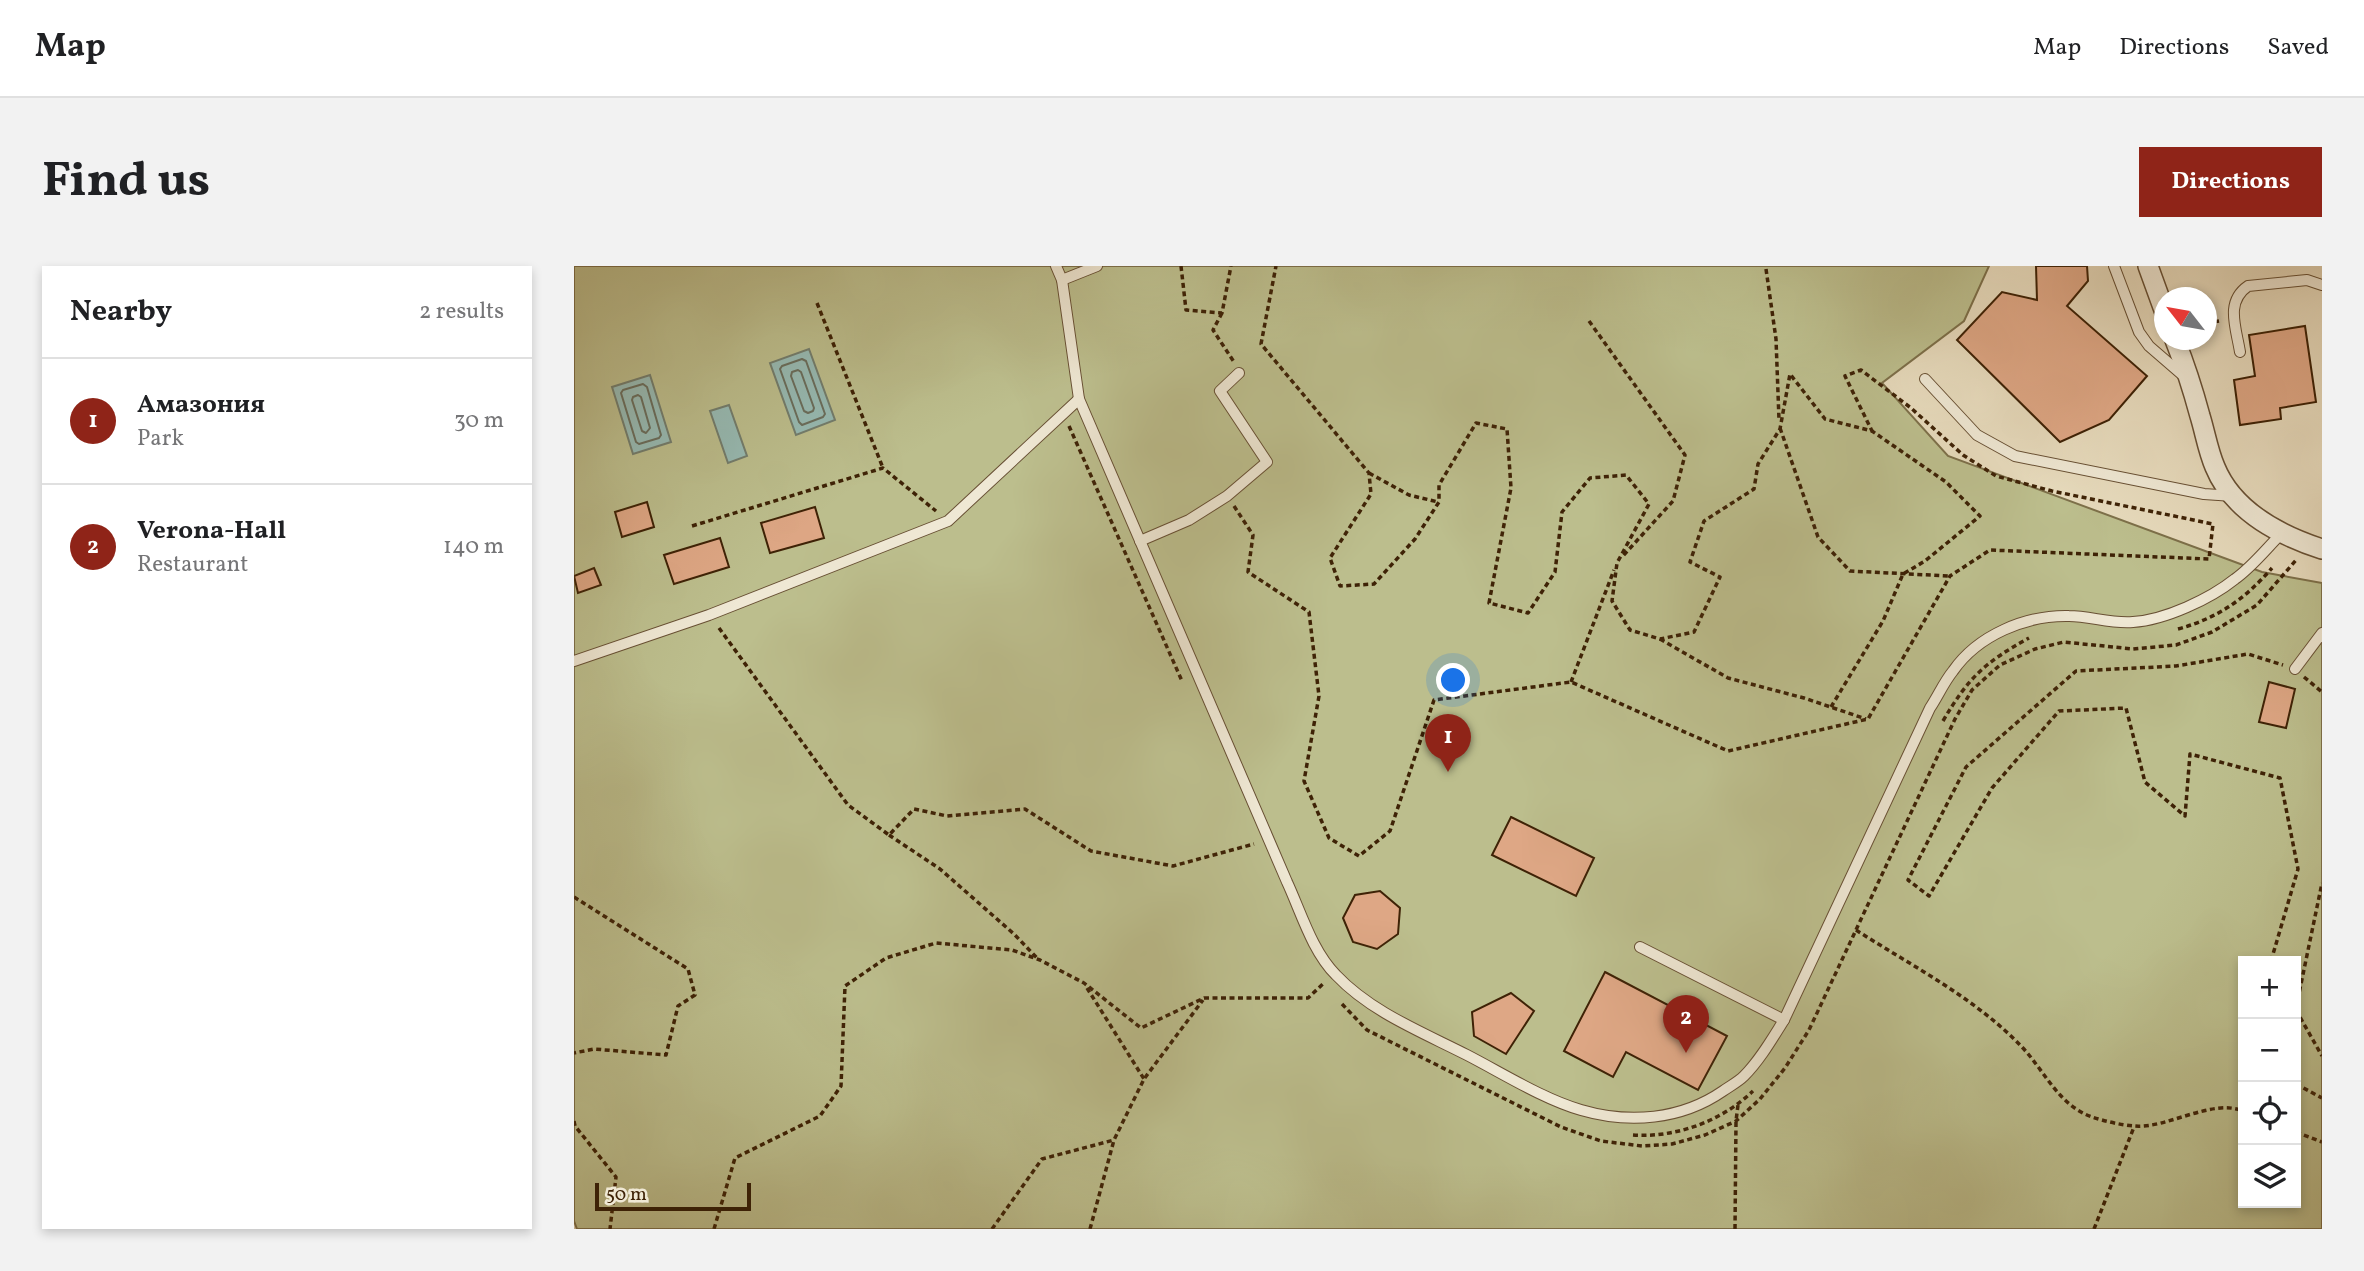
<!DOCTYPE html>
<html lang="en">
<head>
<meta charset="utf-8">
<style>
	body { margin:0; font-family:Vollkorn,serif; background:#f2f2f2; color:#202124 }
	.controls { position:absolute; right:21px; bottom:21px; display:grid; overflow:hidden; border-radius:0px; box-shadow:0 4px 10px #0003 }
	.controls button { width:63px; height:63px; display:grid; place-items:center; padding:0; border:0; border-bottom:2px solid #e0e0e0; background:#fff; color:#202124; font:35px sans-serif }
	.compass { position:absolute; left:1580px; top:21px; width:63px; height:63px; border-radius:50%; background:#fff; box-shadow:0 4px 10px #0003; rotate:301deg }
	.scale { position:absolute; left:21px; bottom:18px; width:156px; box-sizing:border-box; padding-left:7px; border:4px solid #3e2206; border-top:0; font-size:19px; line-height:24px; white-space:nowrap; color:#3e2206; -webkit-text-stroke:5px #efe8d4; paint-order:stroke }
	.you { position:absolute; left:880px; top:415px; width:24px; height:24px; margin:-18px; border:5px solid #fff; border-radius:50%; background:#1a73e8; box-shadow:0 0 0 10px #1a73e833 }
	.badge { display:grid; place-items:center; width:46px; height:46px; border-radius:50%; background:#8f2418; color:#fff; font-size:23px; font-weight:700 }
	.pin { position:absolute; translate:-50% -58px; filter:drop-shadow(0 2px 4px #0008) }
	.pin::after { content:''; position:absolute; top:37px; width:24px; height:21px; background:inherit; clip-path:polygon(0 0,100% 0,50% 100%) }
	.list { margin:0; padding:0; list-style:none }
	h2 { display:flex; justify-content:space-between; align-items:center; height:91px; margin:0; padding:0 28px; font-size:30px }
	h2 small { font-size:23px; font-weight:400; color:#757577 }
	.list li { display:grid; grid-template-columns:46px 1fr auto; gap:21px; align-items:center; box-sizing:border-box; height:126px; padding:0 28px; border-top:2px solid #e0e0e0 }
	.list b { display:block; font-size:26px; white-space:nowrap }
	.list p { margin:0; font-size:23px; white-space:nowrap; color:#757577 }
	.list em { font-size:23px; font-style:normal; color:#757577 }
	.icon { flex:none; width:38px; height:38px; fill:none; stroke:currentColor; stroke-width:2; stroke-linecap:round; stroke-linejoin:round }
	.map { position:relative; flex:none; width:1748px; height:963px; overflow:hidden; border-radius:0px }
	header { display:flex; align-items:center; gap:42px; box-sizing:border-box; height:98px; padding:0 35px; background:#fff; border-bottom:2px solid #e0e0e0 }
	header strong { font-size:33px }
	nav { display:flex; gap:38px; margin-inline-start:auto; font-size:24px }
	.intro { display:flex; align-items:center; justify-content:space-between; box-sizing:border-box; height:168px; padding:0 42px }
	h1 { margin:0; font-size:49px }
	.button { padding:18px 32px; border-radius:0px; background:#8f2418; color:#fff; font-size:24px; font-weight:700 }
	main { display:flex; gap:42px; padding:0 42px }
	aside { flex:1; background:#fff; border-radius:0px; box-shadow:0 4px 10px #0003 }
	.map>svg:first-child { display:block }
	.green { fill:#bcbe8d; stroke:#7d704a; stroke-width:2; fill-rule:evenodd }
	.water { fill:#97bbb4; stroke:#737e6e; stroke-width:2 }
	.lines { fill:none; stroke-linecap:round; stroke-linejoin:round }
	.shore { stroke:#6a6e5d; stroke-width:2 }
	.building { fill:#dea785; stroke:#3e2206; stroke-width:2 }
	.service-casing { stroke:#685034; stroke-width:12 }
	.minor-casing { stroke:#685034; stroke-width:22 }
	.path { stroke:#3e2206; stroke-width:3.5; stroke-dasharray:5 3.5; stroke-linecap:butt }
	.service { stroke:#efe8d4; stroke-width:10 }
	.minor { stroke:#efe8d4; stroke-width:19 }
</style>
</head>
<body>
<header>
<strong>Map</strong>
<nav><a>Map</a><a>Directions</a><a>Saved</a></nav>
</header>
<div class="intro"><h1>Find us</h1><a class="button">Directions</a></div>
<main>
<aside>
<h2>Nearby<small>2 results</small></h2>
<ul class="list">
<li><span class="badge">1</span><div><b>Амазония</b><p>Park</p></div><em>30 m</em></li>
<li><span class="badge">2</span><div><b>Verona-Hall</b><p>Restaurant</p></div><em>140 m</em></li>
</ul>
</aside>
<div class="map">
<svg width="1748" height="963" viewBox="0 0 1748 963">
	<rect width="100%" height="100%" fill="#e7dbbd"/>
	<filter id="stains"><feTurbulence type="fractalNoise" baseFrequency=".00286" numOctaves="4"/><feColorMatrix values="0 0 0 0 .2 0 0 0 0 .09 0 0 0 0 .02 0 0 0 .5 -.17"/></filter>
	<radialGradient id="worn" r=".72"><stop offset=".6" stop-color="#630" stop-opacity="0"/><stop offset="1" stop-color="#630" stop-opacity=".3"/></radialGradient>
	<path class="green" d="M0,0H1415L1390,55L1308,117L1374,190L1688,306L1748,317V963H3L0,955ZM1669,695H1722V937H1669Z"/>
	<g class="water">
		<polygon points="235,83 261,154 222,169 196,97"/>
		<polygon points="76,109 97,176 59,188 38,121"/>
		<polygon points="155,139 173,190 154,197 136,145"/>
	</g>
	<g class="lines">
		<g class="shore">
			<polygon points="228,93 232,95 251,148 249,151 228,159 225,156 206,103 208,100"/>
			<polygon points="224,104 227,106 240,142 239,145 234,147 230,145 217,110 218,106"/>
			<polygon points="69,118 73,121 87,169 85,172 65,178 62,176 47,127 49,124"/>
			<polygon points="64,129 67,131 76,162 72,167 68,165 58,134 59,131"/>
		</g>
	</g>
	<g class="building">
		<polygon points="1462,0 1513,0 1514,15 1493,40 1573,110 1535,154 1486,176 1383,74 1428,26 1463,34"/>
		<polygon points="1731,60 1742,136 1706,142 1707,153 1666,159 1660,114 1681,110 1675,69"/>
		<polygon points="73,236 80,261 48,271 41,246"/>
		<polygon points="241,241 250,272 196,287 187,257"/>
		<polygon points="146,272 155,301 100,318 90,289"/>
		<polygon points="20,302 27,319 4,327 0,310"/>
		<polygon points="1695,416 1721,423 1712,462 1685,456"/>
		<polygon points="937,551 1020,592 1002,630 918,589"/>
		<polygon points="806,625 826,642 824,668 803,683 779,676 769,652 781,629"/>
		<polygon points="1031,706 1153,770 1124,824 1052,786 1039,811 990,785"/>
		<polygon points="937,727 960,745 932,788 900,770 898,746"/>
	</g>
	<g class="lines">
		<g class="service-casing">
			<g id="service">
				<path d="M482,0L488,14L505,133L713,616C727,646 738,685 762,709C797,746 848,766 893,789C928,807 969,833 1007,844C1055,858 1107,854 1149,825C1156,820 1164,816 1170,810C1186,794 1198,773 1210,754L1356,442C1364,430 1370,416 1379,405C1404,369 1452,349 1495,350C1516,350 1537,358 1559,356C1591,354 1636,333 1661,313C1678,301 1692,283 1707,268"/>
				<polyline points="1540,0 1565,66 1575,80 1612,112"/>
				<polyline points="488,14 523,0"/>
				<path d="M1666,86C1662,61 1651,36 1674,20L1733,14L1748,19"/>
				<polyline points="1351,113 1403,169 1441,190 1630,228 1659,230"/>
				<polyline points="566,275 615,254 653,230 693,196 646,125 665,107"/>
				<polyline points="0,395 135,349 374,255 505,133"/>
				<polyline points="1721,403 1748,367"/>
				<polyline points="1066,681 1210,754"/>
			</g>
		</g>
		<g class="minor-casing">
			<g id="minor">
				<polyline points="1574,0 1590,44"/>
				<path d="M1601,74C1611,99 1619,124 1626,150C1631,166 1634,185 1641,201C1659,245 1705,269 1748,283"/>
			</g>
		</g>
		<g class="path">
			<polyline points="607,0 612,44 648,47 657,0"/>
			<polyline points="1192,3 1202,73 1205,154"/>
			<polyline points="243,37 309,202"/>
			<polyline points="648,47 639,64 660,96"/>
			<polyline points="1015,55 1111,189 1099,235 1048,291"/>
			<polyline points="1632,57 1645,55"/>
			<polyline points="495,160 608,415"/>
			<polyline points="1206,162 1244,271 1276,305 1375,310"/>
			<polyline points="795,207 835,229 864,236"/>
			<polyline points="660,240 679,269 674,306 735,346 745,430 730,515 755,572 785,590 816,565 860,434 997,416 1154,485 1294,453 1376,310 1416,284 1635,293 1639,258 1478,225 1422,210 1389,189 1337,142 1287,104 1271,110 1298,165 1251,153 1216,108 1206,163 1184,198 1180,223 1130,255 1116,296 1146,311 1120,366 1086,373 1056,364 1038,335 1043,297 1075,238 1052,209 1016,212 988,246 981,306 954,347 915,337 937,222 933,163 902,157 865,219 865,236 841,273 800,318 766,320 756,292 797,228 795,207 687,78 702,0"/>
			<polyline points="118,260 309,202 362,245"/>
			<polyline points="145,362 274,539 315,569 340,543 373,550 451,543 517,585 599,600 680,578"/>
			<path d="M1604,363C1644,352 1671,333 1698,302"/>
			<polyline points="1086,373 1154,412 1230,432 1292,453"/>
			<polyline points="1730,411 1748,426"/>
			<polyline points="997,416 1040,304"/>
			<polyline points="1257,441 1309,355 1329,308 1351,295 1406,250 1372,216 1298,165"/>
			<path d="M1369,455C1394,412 1411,396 1455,372"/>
			<polyline points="315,569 366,603 440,668 464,693"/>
			<polyline points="0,631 114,703 121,729 104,740 92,789 20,783 0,787"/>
			<path d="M1282,664C1338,700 1401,732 1447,780C1471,805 1484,839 1518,851C1530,855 1547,859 1560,860C1593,863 1638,832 1669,845"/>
			<polyline points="1697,695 1724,603 1706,512 1616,488 1611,550 1571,516 1552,442 1485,445 1418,522 1355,630 1334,614 1392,501 1502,405 1602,400 1674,388 1709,399"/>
			<polyline points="513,722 570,813"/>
			<polyline points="768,738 793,764 987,861 1027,875 1068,880 1098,878 1131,869 1162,855 1186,833 1211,802 1235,764 1381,453 1398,424 1426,399 1461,383 1490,376 1559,383 1602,379 1638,366 1683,339 1723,293"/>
			<polyline points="1722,742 1748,617"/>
			<polyline points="1722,744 1748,790"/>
			<polyline points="1722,818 1748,832"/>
			<polyline points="0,855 1,860 42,911 36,963"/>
			<polyline points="1722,866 1748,876"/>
			<path d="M1059,869C1102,872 1148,855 1179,825"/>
			<polyline points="140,963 161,892 246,850 267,820 271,720 312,692 362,677 438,684 466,694 510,717 567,762 630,732 734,732 751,716"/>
			<polyline points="418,963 468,893 540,874"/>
			<polyline points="516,963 540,874 570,813 629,734"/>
			<polyline points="1161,963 1162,855 1164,839"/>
			<polyline points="1520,963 1560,861"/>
		</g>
		<use href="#service" class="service"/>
		<use href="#minor" class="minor"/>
	</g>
	<rect width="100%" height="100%" filter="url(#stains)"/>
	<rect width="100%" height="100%" fill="url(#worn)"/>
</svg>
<div class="controls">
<button>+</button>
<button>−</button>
<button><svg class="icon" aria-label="locate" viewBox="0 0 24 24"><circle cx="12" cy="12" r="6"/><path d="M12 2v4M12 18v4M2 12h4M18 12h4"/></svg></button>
<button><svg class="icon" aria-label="layers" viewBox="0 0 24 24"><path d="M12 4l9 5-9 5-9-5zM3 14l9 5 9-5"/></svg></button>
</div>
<svg class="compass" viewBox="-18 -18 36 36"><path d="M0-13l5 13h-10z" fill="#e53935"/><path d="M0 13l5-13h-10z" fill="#757577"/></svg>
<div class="scale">50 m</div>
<div class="you"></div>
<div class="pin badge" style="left:874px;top:506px">1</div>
<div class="pin badge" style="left:1112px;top:787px">2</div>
</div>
</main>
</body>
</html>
